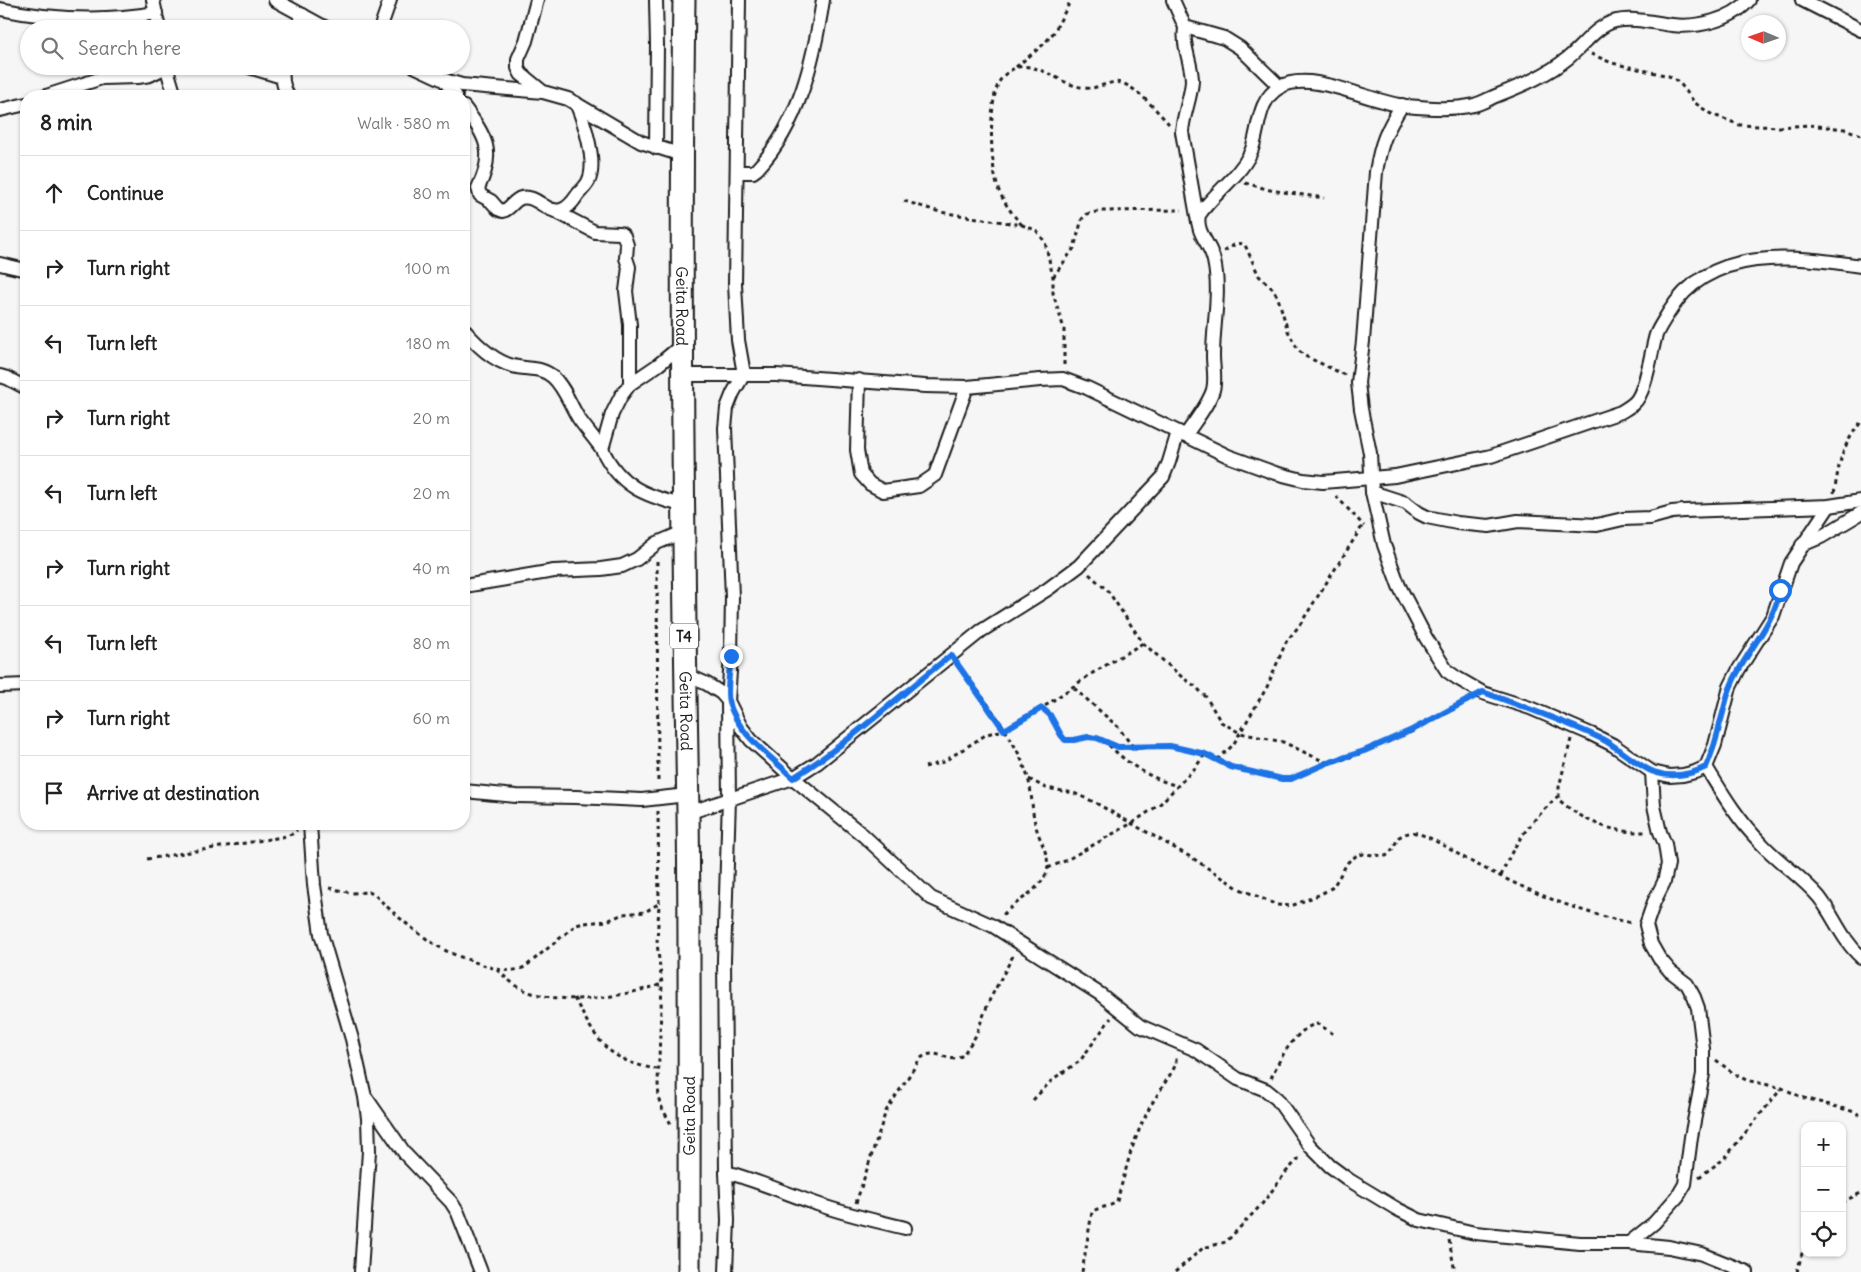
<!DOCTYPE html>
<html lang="en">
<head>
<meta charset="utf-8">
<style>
	body { margin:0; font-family:Delius,sans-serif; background:#f6f6f6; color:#222 }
	.controls { position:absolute; right:15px; bottom:15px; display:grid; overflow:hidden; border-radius:10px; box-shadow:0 1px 4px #0004 }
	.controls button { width:45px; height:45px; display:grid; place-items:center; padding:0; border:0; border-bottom:1px solid #e0e0e0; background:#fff; color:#222; font:25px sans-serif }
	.compass { position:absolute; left:1741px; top:15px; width:45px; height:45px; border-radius:50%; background:#fff; box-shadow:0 1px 4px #0004; rotate:272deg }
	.stop { position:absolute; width:15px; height:15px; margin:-11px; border:4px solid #1a73e8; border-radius:50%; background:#fff }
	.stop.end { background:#1a73e8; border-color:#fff; box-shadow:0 1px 5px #0008 }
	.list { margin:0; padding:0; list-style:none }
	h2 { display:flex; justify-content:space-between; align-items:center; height:65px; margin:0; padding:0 20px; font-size:21px }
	h2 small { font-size:16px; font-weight:400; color:#767676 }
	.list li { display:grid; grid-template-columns:32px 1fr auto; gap:15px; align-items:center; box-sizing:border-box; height:75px; padding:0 20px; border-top:1px solid #e0e0e0 }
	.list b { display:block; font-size:19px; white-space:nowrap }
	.list em { font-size:16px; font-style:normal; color:#767676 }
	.icon { flex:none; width:28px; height:28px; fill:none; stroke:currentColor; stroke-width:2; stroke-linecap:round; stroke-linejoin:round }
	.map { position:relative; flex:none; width:1861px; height:1272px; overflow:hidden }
	.search { position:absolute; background:#fff; box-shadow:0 1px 4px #0004; left:20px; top:20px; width:450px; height:55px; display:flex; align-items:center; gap:12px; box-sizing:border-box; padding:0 18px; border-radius:28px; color:#767676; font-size:19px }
	.panel { position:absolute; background:#fff; box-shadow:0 1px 4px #0004; left:20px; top:90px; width:450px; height:740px; border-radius:20px }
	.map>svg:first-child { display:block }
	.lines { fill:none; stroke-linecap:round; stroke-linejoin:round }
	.minor-casing { stroke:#1c1c1c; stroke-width:16 }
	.trunk-casing { stroke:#1c1c1c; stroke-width:25 }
	.path { stroke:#1c1c1c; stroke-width:3; stroke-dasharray:4 4; stroke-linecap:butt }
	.minor { stroke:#fff; stroke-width:12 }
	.trunk { stroke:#fff; stroke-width:21 }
	.route { stroke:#1a73e8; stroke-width:6 }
	.labels { text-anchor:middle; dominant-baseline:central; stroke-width:5; stroke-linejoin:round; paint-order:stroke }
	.shield { fill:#fff; stroke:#606060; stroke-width:1 }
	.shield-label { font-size:15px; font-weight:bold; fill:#1c1c1c }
	.street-label { font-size:16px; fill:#1c1c1c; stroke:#fff }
</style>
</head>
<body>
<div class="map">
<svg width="1861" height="1272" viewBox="0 0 1861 1272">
	<rect width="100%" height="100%" fill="#f6f6f6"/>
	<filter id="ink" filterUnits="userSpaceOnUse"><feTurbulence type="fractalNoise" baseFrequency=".02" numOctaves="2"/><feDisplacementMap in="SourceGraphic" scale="10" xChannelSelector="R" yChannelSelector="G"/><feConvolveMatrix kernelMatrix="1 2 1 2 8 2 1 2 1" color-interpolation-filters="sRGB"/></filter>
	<g filter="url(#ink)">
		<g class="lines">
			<g class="minor-casing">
				<g id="minor">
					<polyline points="153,0 159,29"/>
					<polyline points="275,0 328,29"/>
					<polyline points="537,0 526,41 518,59 518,68 521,74 543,92"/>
					<polyline points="1173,0 1185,27 1224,38 1240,48 1280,87"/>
					<polyline points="1802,0 1861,30"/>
					<path d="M0,9C53,20 103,22 156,13"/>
					<path d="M1185,27C1182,48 1192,62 1192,81C1191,98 1183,115 1182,132L1198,222"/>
					<polyline points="297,29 303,15"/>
					<polyline points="380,29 390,0"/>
					<polyline points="166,66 175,96"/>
					<polyline points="246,66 282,77"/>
					<path d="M284,66C281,78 283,86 288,96"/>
					<polyline points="414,66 444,80 462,85 543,92 568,99 641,142 682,155"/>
					<polyline points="444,80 456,96"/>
					<polyline points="46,96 102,78 138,77 150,75 166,67"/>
					<path d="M1402,105C1386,131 1381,142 1376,172L1363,341L1358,383L1361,409L1370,453L1372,492L1384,545L1399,586L1426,638L1447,671L1457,678L1483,693L1530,708L1591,734L1613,745L1652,772L1670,776L1683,775L1695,772L1706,767L1715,745L1730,687L1739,669L1773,616L1791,563L1829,506"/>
					<path d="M464,107C486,137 496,152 478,188L480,195L491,201L498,209L503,211C510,209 514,200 521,198C537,194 546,214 561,210C569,208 574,200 578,194C581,191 585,187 588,182C598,164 584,121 576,103"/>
					<polyline points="0,110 26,104"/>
					<polyline points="656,148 657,45 656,0"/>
					<path d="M738,172H753L757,169C799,125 814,59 823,0"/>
					<polyline points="553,210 595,232 620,233 624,236 627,245 626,258 629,267 626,291 630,325 630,384"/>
					<polyline points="0,264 26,270"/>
					<path d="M464,330C477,345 493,361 513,366C526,370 541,366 553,377C565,388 570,405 579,419C586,429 595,439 602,449"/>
					<path d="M682,345L658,365L630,384L621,396L612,414L602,449C619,486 645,496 682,505"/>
					<path d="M682,375H776L925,386L967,387L1040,380L1063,379L1087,388L1228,456L1275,473L1303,480L1323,482L1395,476L1491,456L1621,412C1625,409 1630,407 1634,403C1646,393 1651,351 1656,335C1659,327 1665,319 1669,312C1710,245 1795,256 1861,266"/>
					<polyline points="0,376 7,378 26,388"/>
					<polyline points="859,380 857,450 861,474 870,484 883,491 919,486 935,475 967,387"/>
					<path d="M1185,436C1194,422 1208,406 1213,390C1216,379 1213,367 1213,356C1213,324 1221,292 1214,261C1211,244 1195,233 1199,215C1214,193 1238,178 1250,154C1260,134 1255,101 1280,87C1312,69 1371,103 1406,106C1428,108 1452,110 1474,105C1482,103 1490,98 1498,95C1523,85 1547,75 1568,58C1583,46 1597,25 1616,21C1634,17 1654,23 1672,25C1697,28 1732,20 1749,0"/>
					<polyline points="1372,492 1406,503 1419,513 1427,517 1457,523 1489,526 1518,521 1597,525 1623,519 1650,518 1672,512 1684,511 1829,506 1861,501"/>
					<polyline points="1802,545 1821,537 1861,513"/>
					<polyline points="464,586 554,571 601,569 622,566 637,559 657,543 683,532"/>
					<polyline points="685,674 707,684 721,693 728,701 741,727 751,740 793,778 864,836 931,898 993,926 1100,994 1140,1026 1196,1050 1238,1079 1266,1090 1277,1099 1310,1146 1330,1166 1349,1180 1397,1209 1419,1220 1475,1233 1580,1243 1629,1243 1669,1247 1702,1254 1747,1272"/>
					<polyline points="0,686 26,685"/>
					<path d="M1706,767C1722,793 1738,820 1760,842C1778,862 1801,876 1819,897C1834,916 1842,940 1861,957"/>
					<polyline points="464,791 516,796 576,797 642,800 687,795"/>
					<polyline points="688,813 793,778 817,763 981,631 1048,589 1079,566 1163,477 1169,462 1178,432"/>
					<polyline points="310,824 314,885 321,934 352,1039 365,1097 368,1118 369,1151 361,1272"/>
					<polyline points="367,1099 406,1155 451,1202 458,1213 481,1272"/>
					<path d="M726,1172C758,1181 788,1194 820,1205C848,1215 877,1221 905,1228"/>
					<polyline points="1629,1243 1654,1223 1678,1196 1685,1184 1691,1137 1703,1074 1703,1049 1698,1008 1694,997 1687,984 1670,971 1659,958 1651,944 1646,925 1654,902 1664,882 1668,864 1665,844 1660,832 1654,806 1652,772"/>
					<polyline points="726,1272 728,1220 726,1172 724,960 729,798 728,701 731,656 732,597 725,428 727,408 733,393 744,374 738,340 735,284 739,0"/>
				</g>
			</g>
			<g class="trunk-casing">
				<g id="trunk">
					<path id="s1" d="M684,0C680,271 683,541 688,812C690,965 689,1119 689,1272"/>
				</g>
			</g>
			<g class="path">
				<polyline points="1591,54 1612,63 1669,76 1679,82 1695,103 1711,114 1740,125 1779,127 1809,125 1845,129 1861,135"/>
				<polyline points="1016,67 1044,44 1054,32 1071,0"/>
				<polyline points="1245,183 1270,190 1324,198"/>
				<polyline points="904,201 940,212 1022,225 1036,230 1045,242 1053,277 1053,293 1064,329 1064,366"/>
				<path d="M1022,225C1012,214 1005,204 999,191C990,168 988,104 999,82C1002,77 1007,72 1013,69C1032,59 1057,81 1076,86C1081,87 1086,89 1091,88C1102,87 1113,79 1124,84C1139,90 1158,112 1169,124"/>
				<path d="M1224,251C1231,248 1237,240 1245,245L1259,276L1273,289L1278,298L1288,331L1298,350L1305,356L1345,375"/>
				<polyline points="1053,277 1074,248 1082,219 1087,214 1101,211 1182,210"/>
				<path d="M1834,493C1840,461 1840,449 1861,422"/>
				<polyline points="1336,496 1364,526"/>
				<polyline points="657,561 658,785"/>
				<polyline points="1089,574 1108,591 1143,643 1183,678 1195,686 1206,697 1221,722 1240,733 1283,742 1327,763"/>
				<path d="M958,665C982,699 1017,738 1028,778C1033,795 1031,813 1037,830C1041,843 1052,861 1046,874C1037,893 1015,901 1002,916"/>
				<polyline points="1074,688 1118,727 1133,747"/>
				<polyline points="1042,708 1050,715 1061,735 1065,740 1074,740 1088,737 1097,738 1118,747 1170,746 1205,754 1231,767 1282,779 1291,779 1327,763 1347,758 1384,743 1412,731 1469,700"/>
				<path d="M1571,739L1559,787V800C1586,823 1612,833 1647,832"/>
				<path d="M1109,745C1128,765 1152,779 1178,786"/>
				<polyline points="1217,760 1233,745 1240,733 1267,687 1286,642 1299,626 1363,525"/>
				<polyline points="925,767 943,762 987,734 1004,730 1048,704 1091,674 1143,643"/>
				<path d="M1029,779L1046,788L1074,793L1094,802L1194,859L1238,888L1277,905L1291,906L1321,894L1333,887L1348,862L1356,856L1363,854L1386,856L1390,853L1399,837C1406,833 1412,831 1420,834C1439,841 1456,854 1474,863C1524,889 1577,913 1633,923"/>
				<polyline points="658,811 659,904 657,943 662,984 658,1083 659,1100 663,1110 671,1124"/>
				<polyline points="147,859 282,837 292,834 297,830"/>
				<polyline points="1048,868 1065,861 1132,823 1159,805 1195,768 1205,754"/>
				<path d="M1501,876C1515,840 1531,822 1558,796"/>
				<path d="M329,888L352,893L369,892L375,895C394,914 417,934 441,948C453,955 467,959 480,964C495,969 509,974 525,967L576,925L584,923L607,921L623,914L645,912L658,904"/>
				<path d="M497,970C507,979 518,989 532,993C574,1005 621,997 662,984"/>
				<path d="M574,998C597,1040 606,1061 657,1069"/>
				<polyline points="1716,1060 1733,1073 1746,1080 1782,1088 1801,1097 1855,1112 1861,1116"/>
				<path d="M1271,1078C1279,1060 1297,1026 1318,1024L1335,1035"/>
				<polyline points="1033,1100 1053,1079 1080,1061 1111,1018"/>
				<polyline points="1699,1177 1724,1159 1781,1089"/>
				<polyline points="1842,1202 1861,1193"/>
				<path d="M856,1203L886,1111L920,1059C932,1048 942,1058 956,1059L963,1055L975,1037L990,999L1014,954"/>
				<polyline points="1449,1240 1455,1272"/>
				<path d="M1082,1272L1092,1212C1100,1206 1110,1208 1117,1201L1131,1151L1141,1125L1151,1105L1173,1070L1176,1064V1057"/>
				<polyline points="1175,1272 1203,1248 1226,1242 1262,1204 1286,1172 1301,1156"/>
				<polyline points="1797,1272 1805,1242"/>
			</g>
			<use href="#minor" class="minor"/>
			<use href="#trunk" class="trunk"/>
		</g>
	</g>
	<g class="lines" filter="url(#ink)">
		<path class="route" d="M731,656C730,669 726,691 729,702C738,735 770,755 793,778C850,742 899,696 951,655L1004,730L1042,708L1050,715L1061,735L1065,740H1074L1088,737L1097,738L1118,747L1170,746L1205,754L1231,767L1282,779H1291L1327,763L1364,751L1412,730L1483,692C1523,707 1563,720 1602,739C1618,747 1639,767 1654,772C1671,778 1690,775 1706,767C1712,753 1717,738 1720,723C1724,711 1726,697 1731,686C1745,652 1773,627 1780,590"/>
	</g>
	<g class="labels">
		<rect class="shield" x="670" y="623.5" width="28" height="25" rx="4"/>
		<g class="shield-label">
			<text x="684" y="636">T4</text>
		</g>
		<g class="street-label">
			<text stroke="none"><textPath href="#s1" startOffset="306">Geita Road</textPath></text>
			<text stroke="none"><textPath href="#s1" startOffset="711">Geita Road</textPath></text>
			<text transform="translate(689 1116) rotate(-90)">Geita Road</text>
		</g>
	</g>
</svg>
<div class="controls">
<button>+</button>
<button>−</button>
<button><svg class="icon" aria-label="locate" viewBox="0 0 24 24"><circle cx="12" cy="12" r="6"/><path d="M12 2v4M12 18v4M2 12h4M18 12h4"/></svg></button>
</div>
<svg class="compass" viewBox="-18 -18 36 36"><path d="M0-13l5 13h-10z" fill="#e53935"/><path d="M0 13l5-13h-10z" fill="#767676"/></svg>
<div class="stop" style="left:1780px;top:590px"></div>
<div class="stop end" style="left:731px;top:656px"></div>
<div class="search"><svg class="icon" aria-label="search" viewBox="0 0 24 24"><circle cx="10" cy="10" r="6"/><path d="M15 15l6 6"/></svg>Search here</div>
<section class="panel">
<h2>8 min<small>Walk · 580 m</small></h2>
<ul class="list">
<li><svg class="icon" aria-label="ahead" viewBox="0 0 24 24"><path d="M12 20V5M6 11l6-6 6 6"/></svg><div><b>Continue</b></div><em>80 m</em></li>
<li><svg class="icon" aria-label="right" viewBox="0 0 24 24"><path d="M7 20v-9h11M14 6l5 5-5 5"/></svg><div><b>Turn right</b></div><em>100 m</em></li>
<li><svg class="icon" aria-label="left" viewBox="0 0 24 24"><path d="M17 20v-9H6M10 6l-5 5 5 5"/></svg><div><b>Turn left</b></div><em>180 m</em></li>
<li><svg class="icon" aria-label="right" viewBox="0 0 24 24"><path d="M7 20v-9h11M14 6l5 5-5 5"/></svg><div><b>Turn right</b></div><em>20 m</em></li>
<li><svg class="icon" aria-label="left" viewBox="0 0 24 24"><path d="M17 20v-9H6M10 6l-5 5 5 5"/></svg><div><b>Turn left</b></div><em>20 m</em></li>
<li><svg class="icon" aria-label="right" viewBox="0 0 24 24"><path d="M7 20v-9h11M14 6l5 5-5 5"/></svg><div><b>Turn right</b></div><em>40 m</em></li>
<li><svg class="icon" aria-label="left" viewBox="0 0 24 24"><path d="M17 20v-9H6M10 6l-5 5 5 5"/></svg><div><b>Turn left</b></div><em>80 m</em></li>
<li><svg class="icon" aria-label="right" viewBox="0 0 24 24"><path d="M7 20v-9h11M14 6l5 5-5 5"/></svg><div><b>Turn right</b></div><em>60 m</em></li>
<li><svg class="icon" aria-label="arrive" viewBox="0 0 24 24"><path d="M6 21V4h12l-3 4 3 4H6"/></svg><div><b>Arrive at destination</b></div></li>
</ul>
</section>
</div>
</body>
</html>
